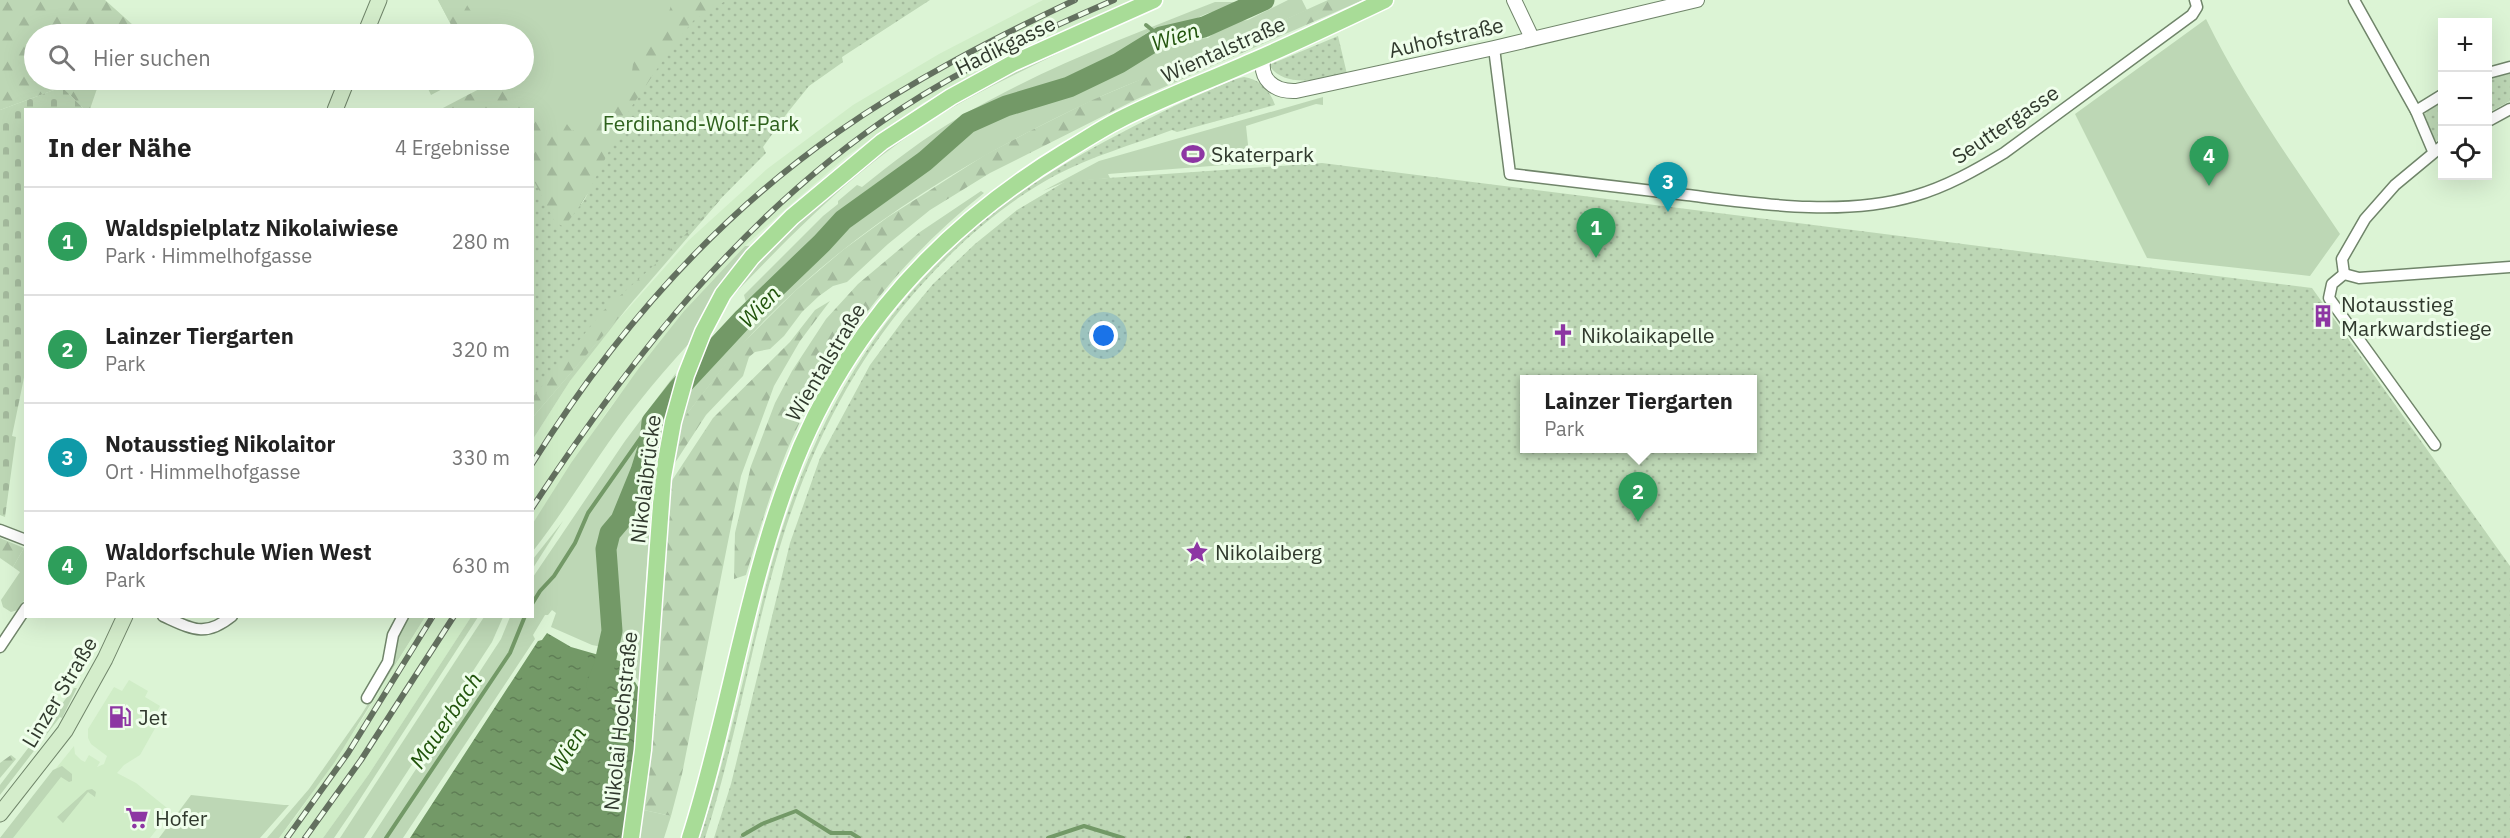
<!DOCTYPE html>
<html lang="de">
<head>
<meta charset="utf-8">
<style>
	body { margin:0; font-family:"IBM Plex Sans",sans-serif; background:#f2f2f2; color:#222 }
	.controls { position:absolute; right:18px; top:18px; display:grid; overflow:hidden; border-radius:0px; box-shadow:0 6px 24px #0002 }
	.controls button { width:54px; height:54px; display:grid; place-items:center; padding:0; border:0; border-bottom:2px solid #e0e0e0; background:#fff; color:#222; font:30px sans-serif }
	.you { position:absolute; left:1104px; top:336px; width:21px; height:21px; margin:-15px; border:4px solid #fff; border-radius:50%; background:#1a73e8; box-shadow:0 0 0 9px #1a73e833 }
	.badge { display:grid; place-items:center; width:39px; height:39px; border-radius:50%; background:#8d36a3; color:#fff; font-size:20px; font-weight:700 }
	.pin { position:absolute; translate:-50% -50px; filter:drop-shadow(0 2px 3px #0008) }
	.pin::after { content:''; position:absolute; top:32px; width:21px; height:18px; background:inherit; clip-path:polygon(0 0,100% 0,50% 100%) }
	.popup { position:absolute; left:1520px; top:375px; width:237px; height:78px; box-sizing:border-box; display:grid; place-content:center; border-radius:0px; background:#fff; filter:drop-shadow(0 2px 4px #0005); font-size:20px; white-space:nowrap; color:#767676 }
	.popup b { font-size:22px; color:#222 }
	.popup::after { content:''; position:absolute; left:50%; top:100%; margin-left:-12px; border:12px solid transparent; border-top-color:#fff }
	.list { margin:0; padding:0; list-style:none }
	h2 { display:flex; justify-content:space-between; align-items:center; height:78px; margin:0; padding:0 24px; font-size:26px }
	h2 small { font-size:20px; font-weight:400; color:#767676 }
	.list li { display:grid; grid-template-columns:39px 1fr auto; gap:18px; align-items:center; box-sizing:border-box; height:108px; padding:0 24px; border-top:2px solid #e0e0e0 }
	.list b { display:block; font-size:22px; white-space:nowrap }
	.list p { margin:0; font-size:20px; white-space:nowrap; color:#767676 }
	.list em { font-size:20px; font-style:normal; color:#767676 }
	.icon { flex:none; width:33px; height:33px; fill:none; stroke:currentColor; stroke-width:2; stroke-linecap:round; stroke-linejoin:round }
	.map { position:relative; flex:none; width:2510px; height:838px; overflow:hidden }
	.search { position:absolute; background:#fff; box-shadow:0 6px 24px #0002; left:24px; top:24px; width:510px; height:66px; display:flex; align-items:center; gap:15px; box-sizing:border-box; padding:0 21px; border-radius:33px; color:#767676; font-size:22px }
	.panel { position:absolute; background:#fff; box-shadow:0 6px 24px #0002; left:24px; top:108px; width:510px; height:510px; border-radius:0px }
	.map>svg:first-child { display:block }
	.built { fill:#d0edc7 }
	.green { fill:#bdd7b5 }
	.forest { fill:url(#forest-firs) }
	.cemetery { fill:url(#cemetery-stones) }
	.park { fill:url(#park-dots); fill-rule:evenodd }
	.water { fill:url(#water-ripples) }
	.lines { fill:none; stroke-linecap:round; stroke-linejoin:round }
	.stream { stroke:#739967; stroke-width:4 }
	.river { stroke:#739967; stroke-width:21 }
	.minor-casing { stroke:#70856a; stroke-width:13 }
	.tertiary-casing { stroke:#70856a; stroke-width:16 }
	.secondary-casing { stroke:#70856a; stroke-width:17 }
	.primary-casing { stroke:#fff; stroke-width:19 }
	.minor { stroke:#fff; stroke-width:10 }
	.tertiary { stroke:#fff; stroke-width:14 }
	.secondary { stroke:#d4edcb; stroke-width:15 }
	.primary { stroke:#a8dc97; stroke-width:16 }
	.rail-casing { stroke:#63705f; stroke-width:6 }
	.rail { stroke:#effeeb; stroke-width:4; stroke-dasharray:11; stroke-linecap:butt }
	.labels { text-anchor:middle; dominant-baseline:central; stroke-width:6; stroke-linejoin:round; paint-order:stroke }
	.street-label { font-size:21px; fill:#30392d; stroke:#effeeb }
	.park-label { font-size:21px; fill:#2e611c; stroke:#effeeb }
	.poi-label { font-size:21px; fill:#30392d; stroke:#effeeb; text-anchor:start }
	.water-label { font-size:22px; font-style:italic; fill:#21540c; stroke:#effeeb }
</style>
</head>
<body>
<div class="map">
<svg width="2510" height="838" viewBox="0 0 2510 838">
	<defs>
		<pattern id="forest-firs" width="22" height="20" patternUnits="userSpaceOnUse" patternTransform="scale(1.5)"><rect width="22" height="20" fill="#bdd7b5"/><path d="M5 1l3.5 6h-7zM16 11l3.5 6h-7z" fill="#a3b99c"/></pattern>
		<pattern id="cemetery-stones" width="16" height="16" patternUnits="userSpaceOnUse" patternTransform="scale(1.5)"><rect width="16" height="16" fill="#bdd7b5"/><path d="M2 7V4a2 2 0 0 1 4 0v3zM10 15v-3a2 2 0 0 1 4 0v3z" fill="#a3b99c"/></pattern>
		<pattern id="park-dots" width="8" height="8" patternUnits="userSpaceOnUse" patternTransform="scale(1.5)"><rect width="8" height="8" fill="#bdd7b5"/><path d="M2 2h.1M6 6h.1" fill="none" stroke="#a3b99c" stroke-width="1.8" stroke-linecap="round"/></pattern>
		<pattern id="water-ripples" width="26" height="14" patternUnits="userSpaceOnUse" patternTransform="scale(1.5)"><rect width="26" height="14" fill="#739967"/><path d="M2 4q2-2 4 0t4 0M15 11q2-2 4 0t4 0" fill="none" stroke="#5f7e55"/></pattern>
	</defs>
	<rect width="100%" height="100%" fill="#dcf4d5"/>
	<g class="built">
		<polygon points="1043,0 1132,0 1014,54 923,103 847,156 781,213 745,246 684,311 606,413 533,523 533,439 570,381 602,338 689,240 767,169 853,105 939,54"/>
		<polygon points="425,617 471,617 369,774 323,838 279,838 297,815 363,718"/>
		<polygon points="129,680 148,691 145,697 160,706 153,719 158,723 140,755 124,765 117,773 136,783 167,808 163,813 167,816 150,838 0,838 74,746 75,754 81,760 85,762 89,755 100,762 97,767 104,764 107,756 91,744 88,738 88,729 114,687 122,691"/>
	</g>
	<g class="green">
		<polygon points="438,0 727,0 564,227 555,222 532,110 496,109 479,80 524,80 524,34 456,34"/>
		<path d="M1288,0H1302L1307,10C1275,24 1243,40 1211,53C1170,69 1129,83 1089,102C972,157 857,226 766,319C734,351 707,389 679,424L690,384L848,224L948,151L973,126L1017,108L1026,111L1074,93L1117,71L1152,48L1170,41L1208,38L1219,29L1233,22L1248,20Z"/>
		<path d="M1215,2H1236C1223,13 1202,10 1191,24L1176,25L1157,35L1148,32L1115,56L1020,100L1011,95L971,114L921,157C908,160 900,175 887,181C885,183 881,182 878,183C869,187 842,211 834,219C827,226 825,235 815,238L747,306L744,295L823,216L838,204V201L857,185L862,187C893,162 924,138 958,118C1039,70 1128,36 1215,2Z"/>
		<path d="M2206,19C2243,95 2293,164 2340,234L2310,276L2147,258L2075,114Z"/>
		<path d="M1077,44C1026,70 972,93 925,125C857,169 800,226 744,284C708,323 671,361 638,403C600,450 570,504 533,551V523L571,463L639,368L684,311L745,246L774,245C821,200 871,156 926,120C974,90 1026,67 1077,44Z"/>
		<polygon points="424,80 445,80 448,86 431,95"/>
		<polygon points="1323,97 1323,105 1316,104 1246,126 1250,163 1108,174 1110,178 1065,182 1043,191 1099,161"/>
		<polygon points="634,299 570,381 533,439 533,417"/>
		<path d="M676,373C647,473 647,580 640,683L626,664L627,652L592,645L551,627L556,613L552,610L548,615H545L533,635L535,639L403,838H371L501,639L510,617L532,616L533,577L625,441Z"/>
		<polygon points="563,521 533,568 533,559"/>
		<polygon points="24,548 25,599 18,610 11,612 3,607 1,600 20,572 13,567"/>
		<polygon points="408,617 425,617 334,763 279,838 267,838 309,789 361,715 383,680 396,637"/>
		<polygon points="471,617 478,617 351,813 334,838 323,838 369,774"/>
		<polygon points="484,617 503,617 492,642 364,838 340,838"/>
		<polygon points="74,688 77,688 62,718 60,717 0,795 0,785"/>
		<polygon points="62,766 72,774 72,781 69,782 61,777 13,838 0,838 53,770"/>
		<polygon points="92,789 96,792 95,797 88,792 63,823 57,817 87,790"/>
		<polygon points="191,795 284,805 289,805 260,838 159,838"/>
		<polygon points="644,810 671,816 664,838 639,838"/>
	</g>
	<g class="forest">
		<polygon points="0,0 105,0 133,25 126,34 34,34 34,80 100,80 90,109 84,109 62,87 0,110"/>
		<polygon points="438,0 464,0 485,34 456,34"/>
		<polygon points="673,0 739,0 629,119 581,204 720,200 533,417 532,110 531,110 538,105 544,114 535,119 546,135 562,125 561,122 564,120 572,131 619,99 622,102 629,93 634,57 659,41"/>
		<polygon points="1328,0 1363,0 1137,99 990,173 930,210 888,244 847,282 833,286 819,296 802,312 784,336 770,349 755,352 749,357 743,376 706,415 671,469 679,424 737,349 795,291 843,250 888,217 985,155 1030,131 1090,101 1151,75 1213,52"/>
		<polygon points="480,80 507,80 527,109 441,109 483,87"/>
		<path d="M981,191L984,193C895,263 822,359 781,466C768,501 757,538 746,575L734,579L735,533L751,466L775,403L792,371L826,319L858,284L920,232Z"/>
		<polygon points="830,301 800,341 774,386 741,476 682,774 671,816 644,810 669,485 713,418 790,342 815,310"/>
		<polygon points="0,538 24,548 13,567 0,558"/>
		<polygon points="11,755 16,759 0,778 0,763"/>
	</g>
	<polygon class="cemetery" points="62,87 84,109 26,110 26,368 12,436 16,437 5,517 0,515 0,110"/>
	<g class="park">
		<polygon points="727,0 930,0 842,57 843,62 809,86 788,112 763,147 766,153 661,259 603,311 533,397 533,179 555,222 564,227 585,199 630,109 672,47 694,20"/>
		<path d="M1338,36L1347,74C1323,78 1285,90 1269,65Z"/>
		<polygon points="2510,70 2510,101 2488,113 2488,76"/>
		<path d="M1244,77C1260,79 1270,91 1275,105L1177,132L1172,130C1132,145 1092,156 1054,176C1006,202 961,241 925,281C860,352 816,436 786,527C753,629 738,736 705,838H700C718,781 733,723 747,665C759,616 769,567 785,520C842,353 936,234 1091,149C1128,129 1164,110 1203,93C1216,88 1230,80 1244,77Z"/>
		<polygon points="2442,100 2442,138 2437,141 2431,138 2422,116"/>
		<path d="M1322,163L2312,288L2510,566V838H714L731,784L790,543L820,458L870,365L904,319L933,284L975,244L1017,210L1066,181ZM1524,380H1752V448H1524Z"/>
	</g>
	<polygon class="water" points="547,633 571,647 623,662 638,687 637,751 623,838 410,838 538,641 542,640"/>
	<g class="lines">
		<g class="stream">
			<polyline points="1146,25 1161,37"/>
			<polyline points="532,604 540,591 554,576 575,543 588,513 652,422"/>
			<polyline points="743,835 762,824 796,811 831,833 851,833 859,838"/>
			<polyline points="386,838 510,653 525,616"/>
			<polyline points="1048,838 1084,826 1123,838"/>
			<polyline points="1188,838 1189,838"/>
		</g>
		<polyline class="river" points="597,685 604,667 612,631 606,549 610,533 621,520 641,471 650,442 652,422 678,389 744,318 822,243 843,220 925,161 968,123 1006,106 1069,87 1119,63 1161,37 1204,27 1264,0"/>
		<g class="minor-casing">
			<g id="minor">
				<polyline points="2354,0 2416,111 2433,151"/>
				<path d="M1494,48L1510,174C1569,181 1628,188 1687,195C1759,204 1843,217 1914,196C1946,187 1976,170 2004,153L2192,15L2197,7L2195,0"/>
				<polyline points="2488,73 2510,67"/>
				<polyline points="2416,111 2442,95"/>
				<polyline points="2488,121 2510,109"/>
				<polyline points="2344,274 2332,284 2329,298 2435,445"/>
				<polyline points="2344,274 2342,259 2365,219 2395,185 2442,146"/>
				<polyline points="2344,274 2359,278 2510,267"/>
				<polyline points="0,530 26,540"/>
				<path d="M163,616C192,629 205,638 232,616"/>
				<polyline points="0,647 26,608"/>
				<polyline points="367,698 388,662 393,635 403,616"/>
			</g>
		</g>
		<g class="tertiary-casing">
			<g id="tertiary">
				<polyline points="1514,0 1532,38"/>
				<path d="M1264,56C1258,79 1274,92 1296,91L1494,48L1697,0"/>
			</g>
		</g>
		<g class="secondary-casing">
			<g id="secondary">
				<polyline points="365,34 379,0"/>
				<polyline points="335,110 347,80"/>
				<polyline points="0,814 65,731 105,659 125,616"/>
			</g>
		</g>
		<g class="primary-casing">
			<g id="primary">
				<polyline points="631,838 643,750 663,477 673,422 686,375 703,332 723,294 752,257 792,217 882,142 951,97 1013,63 1154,0"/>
				<path d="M690,838C728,719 745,594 789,477C842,334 939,228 1068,150C1085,140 1101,129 1119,120C1162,98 1208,81 1253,61C1297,42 1341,21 1385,0"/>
			</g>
		</g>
		<use href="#minor" class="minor"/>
		<use href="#tertiary" class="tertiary"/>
		<use href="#secondary" class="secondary"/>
		<use href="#primary" class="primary"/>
		<g class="rail-casing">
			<g id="rail">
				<path d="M532,464C613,334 712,220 838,132C912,80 993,39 1075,0"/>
				<path d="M532,508C631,357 747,210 899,110C966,66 1040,32 1114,0"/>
				<polyline points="287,838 348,753 433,616"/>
				<polyline points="305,838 361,760 454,616"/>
			</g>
		</g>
		<use href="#rail" class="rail"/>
	</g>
	<defs>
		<g id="stadium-bare" transform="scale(1.8)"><path d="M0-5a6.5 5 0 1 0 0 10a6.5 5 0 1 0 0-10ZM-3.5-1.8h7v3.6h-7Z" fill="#8d36a3" stroke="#effeeb" stroke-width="2.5" paint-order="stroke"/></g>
		<g id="building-bare" transform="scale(1.8)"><path d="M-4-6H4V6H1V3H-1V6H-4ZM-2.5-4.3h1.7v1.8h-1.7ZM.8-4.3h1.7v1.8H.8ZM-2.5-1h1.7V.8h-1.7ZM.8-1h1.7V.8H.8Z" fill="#8d36a3" stroke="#effeeb" stroke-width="2.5" paint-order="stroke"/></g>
		<g id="church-bare" transform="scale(1.8)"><path d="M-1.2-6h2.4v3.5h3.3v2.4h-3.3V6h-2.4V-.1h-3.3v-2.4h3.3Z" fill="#8d36a3" stroke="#effeeb" stroke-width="2.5" paint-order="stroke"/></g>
		<g id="sight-bare" transform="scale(1.8)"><path d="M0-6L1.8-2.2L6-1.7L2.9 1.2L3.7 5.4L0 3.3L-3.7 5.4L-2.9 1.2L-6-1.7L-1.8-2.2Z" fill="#8d36a3" stroke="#effeeb" stroke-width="2.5" paint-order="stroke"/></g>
		<g id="fuel-bare" transform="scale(1.8)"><path d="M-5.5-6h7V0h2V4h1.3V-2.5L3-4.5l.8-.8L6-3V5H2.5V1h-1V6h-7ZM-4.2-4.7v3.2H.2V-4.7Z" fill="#8d36a3" stroke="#effeeb" stroke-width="2.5" paint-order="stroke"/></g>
		<g id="supermarket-bare" transform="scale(1.8)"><path d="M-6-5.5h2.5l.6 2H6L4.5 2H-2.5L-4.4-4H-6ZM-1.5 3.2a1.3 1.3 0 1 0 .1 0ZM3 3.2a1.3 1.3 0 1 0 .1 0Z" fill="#8d36a3" stroke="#effeeb" stroke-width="2.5" paint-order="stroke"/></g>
	</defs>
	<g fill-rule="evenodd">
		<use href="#stadium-bare" x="1193" y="154"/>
		<use href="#building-bare" x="2323" y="316"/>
		<use href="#church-bare" x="1563" y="335"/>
		<use href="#sight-bare" x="1197" y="552"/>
		<use href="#fuel-bare" x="120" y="717"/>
		<use href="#supermarket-bare" x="137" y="818"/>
	</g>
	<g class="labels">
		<g class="street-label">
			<text transform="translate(1446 37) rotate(-13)">Auhofstraße</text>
			<text transform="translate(1005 45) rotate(-26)">Hadikgasse</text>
			<text transform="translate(1223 49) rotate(-24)">Wientalstraße</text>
			<text transform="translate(2005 124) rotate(-34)">Seuttergasse</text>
			<text transform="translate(825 362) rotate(-59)">Wientalstraße</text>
			<text transform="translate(645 479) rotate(-83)">Nikolaibrücke</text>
			<text transform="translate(59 692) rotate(-59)">Linzer Straße</text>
			<text transform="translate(620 721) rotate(-84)">Nikolai Hochstraße</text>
		</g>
		<g class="park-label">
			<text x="701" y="123">Ferdinand-Wolf-Park</text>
		</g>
		<g class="poi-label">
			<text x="1211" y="154">Skaterpark</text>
			<text x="2341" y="304">Notausstieg<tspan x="2341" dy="24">Markwardstiege</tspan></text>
			<text x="1581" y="335">Nikolaikapelle</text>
			<text x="1215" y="552">Nikolaiberg</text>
			<text x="138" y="717">Jet</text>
			<text x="155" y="818">Hofer</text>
		</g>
		<g class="water-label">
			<text transform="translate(1175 36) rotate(-18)">Wien</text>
			<text transform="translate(759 306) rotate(-46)">Wien</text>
			<text transform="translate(445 720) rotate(-56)">Mauerbach</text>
			<text transform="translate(567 749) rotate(-58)">Wien</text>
		</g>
	</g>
</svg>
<div class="controls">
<button>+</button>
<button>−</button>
<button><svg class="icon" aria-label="locate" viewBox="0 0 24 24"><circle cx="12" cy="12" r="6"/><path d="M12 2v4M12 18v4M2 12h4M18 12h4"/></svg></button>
</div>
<div class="you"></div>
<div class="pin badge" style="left:1596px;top:258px;background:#2e9e5b">1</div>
<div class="pin badge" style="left:1638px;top:522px;background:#2e9e5b">2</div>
<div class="popup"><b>Lainzer Tiergarten</b>Park</div>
<div class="pin badge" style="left:1668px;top:212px;background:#0f9aa8">3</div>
<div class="pin badge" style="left:2209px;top:186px;background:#2e9e5b">4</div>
<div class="search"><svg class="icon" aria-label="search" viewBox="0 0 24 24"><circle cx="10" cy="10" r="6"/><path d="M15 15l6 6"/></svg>Hier suchen</div>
<section class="panel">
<h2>In der Nähe<small>4 Ergebnisse</small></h2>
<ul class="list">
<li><span class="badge" style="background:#2e9e5b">1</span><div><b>Waldspielplatz Nikolaiwiese</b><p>Park · Himmelhofgasse</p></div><em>280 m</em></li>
<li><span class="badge" style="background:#2e9e5b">2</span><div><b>Lainzer Tiergarten</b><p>Park</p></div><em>320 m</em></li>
<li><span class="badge" style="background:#0f9aa8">3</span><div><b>Notausstieg Nikolaitor</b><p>Ort · Himmelhofgasse</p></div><em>330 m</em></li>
<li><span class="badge" style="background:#2e9e5b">4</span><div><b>Waldorfschule Wien West</b><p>Park</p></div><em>630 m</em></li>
</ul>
</section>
</div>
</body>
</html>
